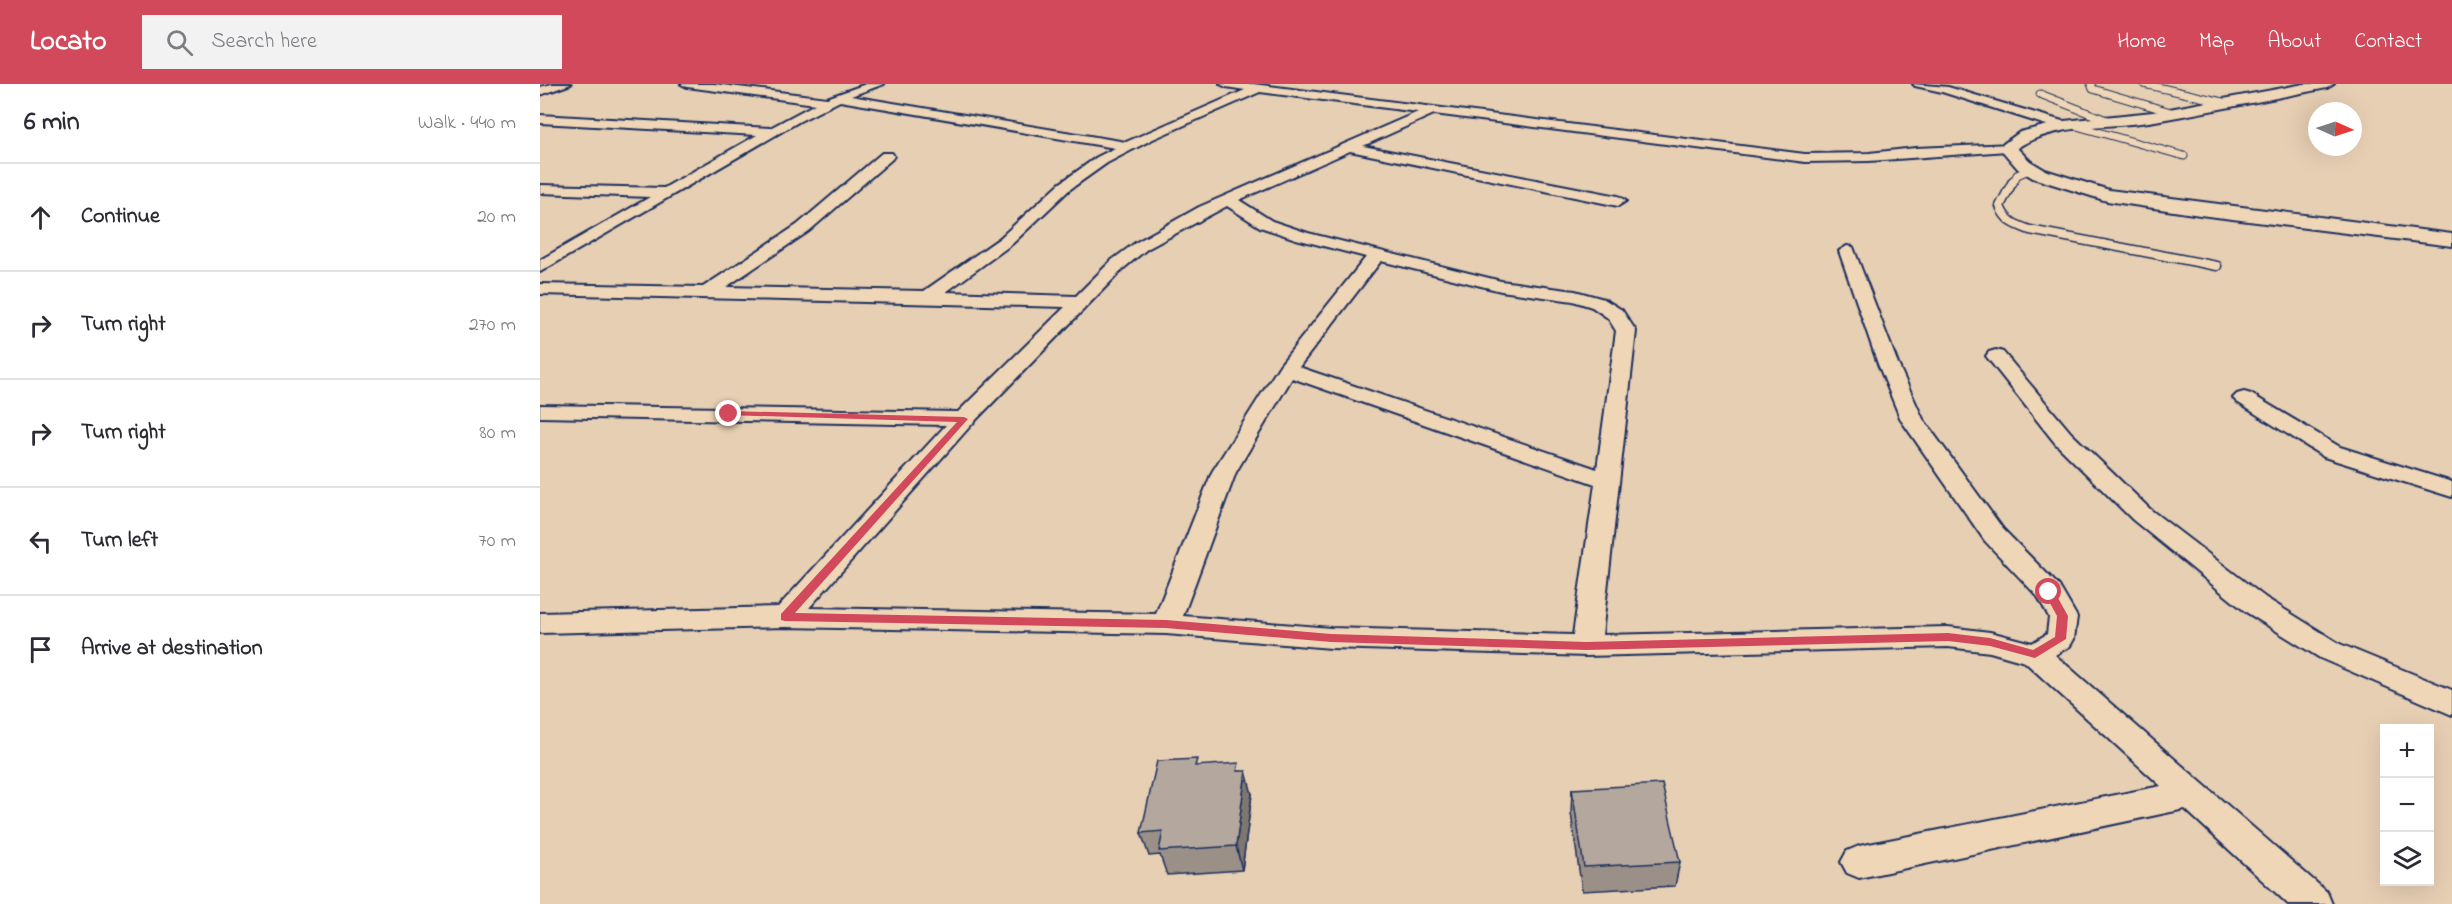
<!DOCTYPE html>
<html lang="en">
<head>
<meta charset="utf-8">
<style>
	body { margin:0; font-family:"Indie Flower",sans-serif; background:#f2f2f3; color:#2b2b33 }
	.controls { position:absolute; right:18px; bottom:18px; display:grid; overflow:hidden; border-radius:0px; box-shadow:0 6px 24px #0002 }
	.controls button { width:54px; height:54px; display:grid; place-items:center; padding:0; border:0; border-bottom:2px solid #e1e1e2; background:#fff; color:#2b2b33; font:30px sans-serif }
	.compass { position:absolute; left:1768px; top:18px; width:54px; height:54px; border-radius:50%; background:#fff; box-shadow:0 6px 24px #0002; rotate:93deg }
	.stop { position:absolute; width:18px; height:18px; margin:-14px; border:4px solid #d1495b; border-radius:50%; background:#fff }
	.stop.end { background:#d1495b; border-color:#fff; box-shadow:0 2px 6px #0008 }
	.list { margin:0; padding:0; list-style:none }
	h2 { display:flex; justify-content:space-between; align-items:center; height:78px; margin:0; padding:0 24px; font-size:26px }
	h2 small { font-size:20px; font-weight:400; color:#7c7c81 }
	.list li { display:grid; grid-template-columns:39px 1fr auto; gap:18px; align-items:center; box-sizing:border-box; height:108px; padding:0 24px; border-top:2px solid #e1e1e2 }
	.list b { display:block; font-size:22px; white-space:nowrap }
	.list em { font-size:20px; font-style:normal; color:#7c7c81 }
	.icon { flex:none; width:33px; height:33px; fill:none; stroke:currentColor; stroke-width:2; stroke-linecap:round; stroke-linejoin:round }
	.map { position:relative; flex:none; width:1912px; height:820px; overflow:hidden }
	header { display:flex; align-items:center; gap:36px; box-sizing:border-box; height:84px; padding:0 30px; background:#d1495b; color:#fff }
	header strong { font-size:28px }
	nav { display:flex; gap:33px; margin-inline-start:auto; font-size:21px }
	.search { width:420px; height:54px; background:#f2f2f3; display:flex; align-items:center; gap:15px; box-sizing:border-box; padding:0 21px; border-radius:0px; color:#7c7c81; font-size:22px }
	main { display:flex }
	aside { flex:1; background:#fff }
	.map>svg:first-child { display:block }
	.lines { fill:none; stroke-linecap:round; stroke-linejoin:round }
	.service-far1-casing { stroke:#1b2f5e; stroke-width:9 }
	.service-casing { stroke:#1b2f5e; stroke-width:11 }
	.minor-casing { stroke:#1b2f5e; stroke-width:4 }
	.tertiary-casing { stroke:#1b2f5e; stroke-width:4 }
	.service-far1 { stroke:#efd6b7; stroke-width:7 }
	.service { stroke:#efd6b7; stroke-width:8 }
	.minor { fill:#efd6b7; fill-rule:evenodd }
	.tertiary { fill:#efd6b7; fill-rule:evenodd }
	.wall { fill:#9b9088; stroke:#1b2f5e; stroke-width:1.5 }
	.shaded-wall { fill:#7e766f; stroke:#1b2f5e; stroke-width:1.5 }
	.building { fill:#b4a89e; stroke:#1b2f5e; stroke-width:1.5 }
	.route { fill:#d1495b }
</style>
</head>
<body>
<header>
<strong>Locato</strong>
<div class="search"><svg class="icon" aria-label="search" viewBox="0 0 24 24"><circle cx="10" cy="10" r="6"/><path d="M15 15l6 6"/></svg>Search here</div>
<nav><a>Home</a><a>Map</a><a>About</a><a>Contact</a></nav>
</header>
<main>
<aside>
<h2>6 min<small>Walk · 440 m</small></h2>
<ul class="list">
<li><svg class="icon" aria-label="ahead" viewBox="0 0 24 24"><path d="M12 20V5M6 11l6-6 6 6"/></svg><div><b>Continue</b></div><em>20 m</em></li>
<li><svg class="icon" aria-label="right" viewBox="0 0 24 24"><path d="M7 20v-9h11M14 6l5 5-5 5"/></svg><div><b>Turn right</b></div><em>270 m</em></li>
<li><svg class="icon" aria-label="right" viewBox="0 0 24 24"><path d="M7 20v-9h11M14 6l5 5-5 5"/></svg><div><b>Turn right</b></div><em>80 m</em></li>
<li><svg class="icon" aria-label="left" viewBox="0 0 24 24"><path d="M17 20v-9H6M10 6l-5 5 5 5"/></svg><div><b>Turn left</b></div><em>70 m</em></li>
<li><svg class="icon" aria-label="arrive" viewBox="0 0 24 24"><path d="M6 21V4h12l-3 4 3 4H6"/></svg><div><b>Arrive at destination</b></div></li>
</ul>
</aside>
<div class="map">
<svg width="1912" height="820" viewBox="0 0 1912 820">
	<rect width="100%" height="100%" fill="#e7cfb3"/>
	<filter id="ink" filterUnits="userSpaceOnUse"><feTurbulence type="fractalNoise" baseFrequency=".0167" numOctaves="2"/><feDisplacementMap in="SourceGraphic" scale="12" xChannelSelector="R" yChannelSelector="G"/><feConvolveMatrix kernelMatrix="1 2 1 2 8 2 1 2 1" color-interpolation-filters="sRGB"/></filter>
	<g filter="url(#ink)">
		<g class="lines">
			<g class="service-far1-casing">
				<g id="service-far1">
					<polyline points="1551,0 1553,5 1634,29"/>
					<polyline points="1604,0 1687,19"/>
					<polyline points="1500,10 1569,37"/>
					<polyline points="1533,41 1644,72"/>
					<polyline points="1473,99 1477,91 1491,85"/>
				</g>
			</g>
			<g class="service-casing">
				<path id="service" d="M1473,97L1460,122C1465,137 1476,141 1490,146L1677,182"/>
			</g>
			<g class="minor-casing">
				<g id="minor">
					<polygon points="12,0 31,0 0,11 0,3"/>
					<path d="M141,0H174L287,14L326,0H344L311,12L586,58L705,6L686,3L680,0H713L1265,70L1329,69L1376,64L1472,60L1474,63L1472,66L1467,67L1329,77L1265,78L894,30L823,62L1078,112L1086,117L1078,122L810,67L699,116L732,137L768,149L961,197L1035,207L1064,215L1082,226L1096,247L1062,551L1408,543L1450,548L1492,559L1507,550L1509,533L1498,513L1445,457L1361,336L1338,280L1299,167L1307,162L1313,163L1358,280L1383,335L1463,445L1519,502L1537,533L1534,555L1530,562L1515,571L1787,808L1792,820H1748L1645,725L1319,794L1307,789L1301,778L1307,767L1319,762L1621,702L1485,578L1450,568L1408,563L1046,572L791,564L626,550L245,543L0,549V529L238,523L406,341L0,333V321L418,328L525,223L0,210V200L163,203L257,141L342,69H352L354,72L352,75L269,147L186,203L384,207L460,154L519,100L557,73L575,64L300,17L260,37L0,188V176L110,113L0,109V101L124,104L217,51L0,39V31L230,44L275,20L147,3ZM720,8L878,28L659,123L595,159L572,176L536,212L406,208L472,160L529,106L567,79L613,55ZM687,122L720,143L756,155L826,173L740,281L672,388L616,530L269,524L432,340L584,184L607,165ZM841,177L961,207L1033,217L1052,223L1068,234L1076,247L1057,385L759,283ZM752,294L1055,400L1033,551L791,544L643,532L696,388Z"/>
					<polygon points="1373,0 1408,3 1529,39 1530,42 1529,45 1519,45 1402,8 1375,2"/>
					<polygon points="1456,266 1463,268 1531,349 1611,426 1726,514 1800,560 1912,606 1912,631 1780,574 1706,528 1593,436 1515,359 1446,272 1449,268"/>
					<polygon points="1704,308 1711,310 1800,363 1912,398 1912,413 1784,373 1697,318 1693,314 1697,310"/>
				</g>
			</g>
			<g class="tertiary-casing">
				<path id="tertiary" d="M1764,0H1794L1787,4C1730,15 1673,27 1615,37C1570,45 1517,38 1477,64L1490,77L1505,86L1569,106L1912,150V162L1660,131L1567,117L1493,94L1478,85L1459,63L1480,48L1524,37L1613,28Z"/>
			</g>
			<use href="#service-far1" class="service-far1"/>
			<use href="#service" class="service"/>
			<use href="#minor" class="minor"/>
			<use href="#tertiary" class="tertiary"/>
		</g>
		<g class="wall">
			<polygon points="659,682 700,687 712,710 702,786 627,791 620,771 609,772 601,749"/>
			<polygon points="1032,705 1140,778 1135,802 1042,807 1031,729"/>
		</g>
		<polygon class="shaded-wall" points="706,687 712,710 702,786 696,762"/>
		<g class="building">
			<polygon points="657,675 655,682 699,679 697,687 706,687 696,762 619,767 623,747 601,749 617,677"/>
			<polygon points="1122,700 1140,778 1044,783 1032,705"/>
		</g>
	</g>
	<polygon class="route" points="189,327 424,333 428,335 255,529 626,536 791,550 1046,558 1408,549 1450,554 1493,566 1515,553 1517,532 1504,508 1509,504 1513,505 1528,532 1526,555 1495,574 1450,562 1408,557 1046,566 791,558 626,544 245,537 241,536 241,530 417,338 186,331 186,328"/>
</svg>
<div class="controls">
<button>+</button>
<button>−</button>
<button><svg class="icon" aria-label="layers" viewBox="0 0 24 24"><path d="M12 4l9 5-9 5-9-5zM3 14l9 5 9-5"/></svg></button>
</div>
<svg class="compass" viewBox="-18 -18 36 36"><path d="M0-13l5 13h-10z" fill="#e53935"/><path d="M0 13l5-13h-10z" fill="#7c7c81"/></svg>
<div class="stop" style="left:1509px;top:508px"></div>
<div class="stop end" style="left:189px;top:330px"></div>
</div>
</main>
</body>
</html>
